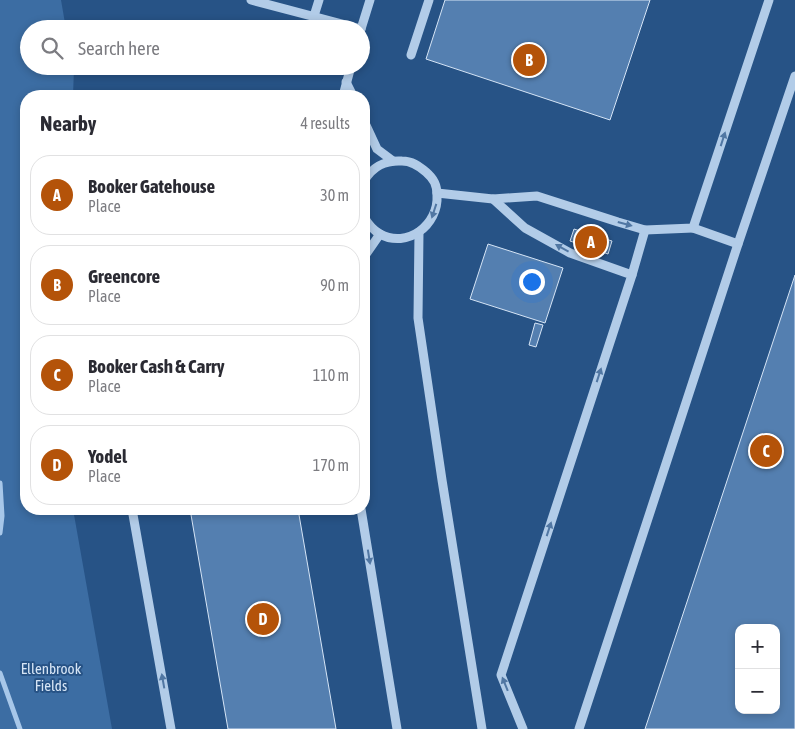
<!DOCTYPE html>
<html lang="en">
<head>
<meta charset="utf-8">
<style>
	body { margin:0; font-family:"Asap Condensed",sans-serif; background:#f7f7f7; color:#2b2b33 }
	.controls { position:absolute; right:15px; bottom:15px; display:grid; overflow:hidden; border-radius:10px; box-shadow:0 2px 8px #0003 }
	.controls button { width:45px; height:45px; display:grid; place-items:center; padding:0; border:0; border-bottom:1px solid #e1e1e2; background:#fff; color:#2b2b33; font:25px sans-serif }
	.you { position:absolute; left:531px; top:281px; width:18px; height:18px; margin:-12px; border:4px solid #fff; border-radius:50%; background:#1a73e8; box-shadow:0 0 0 8px #1a73e833 }
	.badge { display:grid; place-items:center; width:32px; height:32px; border-radius:50%; background:#b45309; color:#fff; font-size:16px; font-weight:700 }
	.pin { position:absolute; translate:-50% -50%; border:2px solid #fff; box-shadow:0 1px 5px #0006 }
	.list { margin:0; padding:0; list-style:none }
	h2 { display:flex; justify-content:space-between; align-items:center; height:65px; margin:0; padding:0 20px; font-size:21px }
	h2 small { font-size:16px; font-weight:400; color:#7c7c81 }
	.list li { display:grid; grid-template-columns:32px 1fr auto; gap:15px; align-items:center; box-sizing:border-box; height:80px; margin:0 10px 10px; padding:0 10px; border:1px solid #e1e1e2; border-radius:20px }
	.list b { display:block; font-size:19px; white-space:nowrap }
	.list p { margin:0; font-size:16px; white-space:nowrap; color:#7c7c81 }
	.list em { font-size:16px; font-style:normal; color:#7c7c81 }
	.icon { flex:none; width:28px; height:28px; fill:none; stroke:currentColor; stroke-width:2; stroke-linecap:round; stroke-linejoin:round }
	.map { position:relative; flex:none; width:795px; height:729px; overflow:hidden }
	.search { position:absolute; background:#fff; box-shadow:0 2px 8px #0003; left:20px; top:20px; width:350px; height:55px; display:flex; align-items:center; gap:12px; box-sizing:border-box; padding:0 18px; border-radius:28px; color:#7c7c81; font-size:19px }
	.panel { position:absolute; background:#fff; box-shadow:0 2px 8px #0003; left:20px; top:90px; width:350px; height:425px; border-radius:20px }
	.map>svg:first-child { display:block }
	.green { fill:#3c6da3 }
	.lines { fill:none; stroke-linecap:round; stroke-linejoin:round }
	.stream { stroke:#a7c7e9; stroke-width:5 }
	.building { fill:#547fb0; stroke:#d6e5f6; fill-rule:evenodd }
	.minor { stroke:#b2cce8; stroke-width:9 }
	.oneway { fill:#5177a3 }
	.labels { text-anchor:middle; dominant-baseline:central; stroke-width:4; stroke-linejoin:round; paint-order:stroke }
	.park-label { font-size:15px; fill:#d6e5f6; stroke:#275386 }
</style>
</head>
<body>
<div class="map">
<svg width="795" height="729" viewBox="0 0 795 729">
	<rect width="100%" height="100%" fill="#275386"/>
	<polygon class="green" points="0,0 61,0 66,29 29,29 29,66 74,66 74,68 73,96 26,96 26,509 73,509 112,729 0,729"/>
	<g class="lines">
		<g class="stream">
			<polyline points="0,483 2,516 0,533"/>
			<polyline points="0,673 20,729"/>
		</g>
	</g>
	<g class="building">
		<polygon points="445,0 650,0 610,120 426,59"/>
		<polygon points="574,229 612,241 608,254 570,241"/>
		<polygon points="488,244 563,268 545,323 470,299"/>
		<path d="M795,275V729H645ZM739,628H776V710H739Z"/>
		<polygon points="535,323 543,325 536,347 529,345"/>
		<polygon points="190,509 298,509 336,729 228,729"/>
	</g>
	<g class="lines">
		<g class="minor">
			<polyline points="251,0 361,29"/>
			<polyline points="314,16 319,0"/>
			<polyline points="361,29 370,0"/>
			<polyline points="411,55 429,0"/>
			<polyline points="346,82 353,96"/>
			<polyline points="343,96 351,66"/>
			<polyline points="364,121 377,149 393,161"/>
			<path d="M364,181C373,166 385,160 402,161C412,161 419,166 426,172C434,179 437,185 437,195C439,225 407,249 380,234C373,230 368,224 364,217"/>
			<polyline points="437,193 493,199 537,196 618,222 645,230 693,228 769,0"/>
			<polyline points="493,199 525,228 570,253 632,275 501,675 523,729"/>
			<polyline points="693,228 738,244"/>
			<polyline points="419,232 418,318 442,480 482,729"/>
			<polyline points="364,257 380,234"/>
			<polyline points="632,275 645,230"/>
			<polyline points="132,509 171,729"/>
			<polyline points="361,509 397,729"/>
			<polyline points="579,729 738,244 795,76"/>
		</g>
	</g>
	<defs><path id="oneway-solid" d="M-6-.8H1V-3.2L6.5 0L1 3.2V.8H-6Z" transform="scale(1.25)"/></defs>
	<g class="oneway">
		<use href="#oneway-solid" transform="translate(723 139) rotate(-72)"/>
		<use href="#oneway-solid" transform="translate(434 211) rotate(108)"/>
		<use href="#oneway-solid" transform="translate(625 224) rotate(15)"/>
		<use href="#oneway-solid" transform="translate(562 248) rotate(-151)"/>
		<use href="#oneway-solid" transform="translate(599 375) rotate(-72)"/>
		<use href="#oneway-solid" transform="translate(549 529) rotate(-72)"/>
		<use href="#oneway-solid" transform="translate(369 557) rotate(81)"/>
		<use href="#oneway-solid" transform="translate(163 681) rotate(-100)"/>
		<use href="#oneway-solid" transform="translate(505 684) rotate(-112)"/>
	</g>
	<g class="labels">
		<g class="park-label">
			<text x="51" y="668">Ellenbrook<tspan x="51" dy="17">Fields</tspan></text>
		</g>
	</g>
</svg>
<div class="controls">
<button>+</button>
<button>−</button>
</div>
<div class="you"></div>
<div class="pin badge" style="left:591px;top:242px">A</div>
<div class="pin badge" style="left:529px;top:60px">B</div>
<div class="pin badge" style="left:766px;top:451px">C</div>
<div class="pin badge" style="left:263px;top:619px">D</div>
<div class="search"><svg class="icon" aria-label="search" viewBox="0 0 24 24"><circle cx="10" cy="10" r="6"/><path d="M15 15l6 6"/></svg>Search here</div>
<section class="panel">
<h2>Nearby<small>4 results</small></h2>
<ul class="list">
<li><span class="badge">A</span><div><b>Booker Gatehouse</b><p>Place</p></div><em>30 m</em></li>
<li><span class="badge">B</span><div><b>Greencore</b><p>Place</p></div><em>90 m</em></li>
<li><span class="badge">C</span><div><b>Booker Cash &amp; Carry</b><p>Place</p></div><em>110 m</em></li>
<li><span class="badge">D</span><div><b>Yodel</b><p>Place</p></div><em>170 m</em></li>
</ul>
</section>
</div>
</body>
</html>
